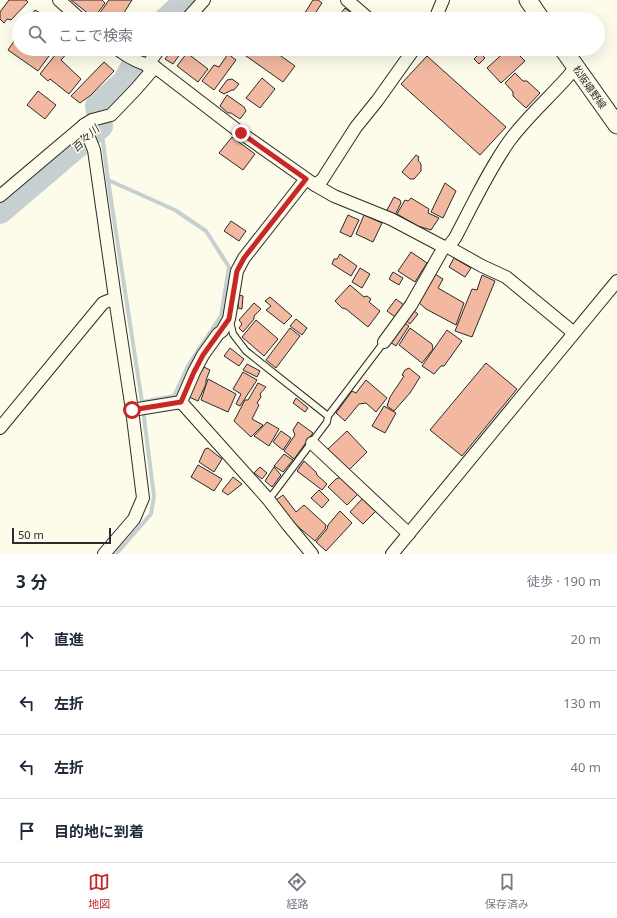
<!DOCTYPE html>
<html lang="ja">
<head>
<meta charset="utf-8">
<style>
	body { margin:0; font-family:"Noto Sans","Noto Sans JP",sans-serif; background:#f2f2f3; color:#1f2937 }
	.scale { position:absolute; left:12px; bottom:10px; width:99px; box-sizing:border-box; padding-left:4px; border:2px solid #2b2b2b; border-top:0; font-size:11px; line-height:14px; white-space:nowrap; color:#2b2b2b; -webkit-text-stroke:3px #fdfbea; paint-order:stroke }
	.stop { position:absolute; width:12px; height:12px; margin:-9px; border:3px solid #c62828; border-radius:50%; background:#fff }
	.stop.end { background:#c62828; border-color:#fff; box-shadow:0 1px 4px #0008 }
	.list { margin:0; padding:0; list-style:none }
	h2 { display:flex; justify-content:space-between; align-items:center; height:52px; margin:0; padding:0 16px; font-size:17px }
	h2 small { font-size:13px; font-weight:400; color:#747a83 }
	.list li { display:grid; grid-template-columns:26px 1fr auto; gap:12px; align-items:center; box-sizing:border-box; height:64px; padding:0 16px; border-top:1px solid #e0e1e3 }
	.list b { display:block; font-size:15px; white-space:nowrap }
	.list em { font-size:13px; font-style:normal; color:#747a83 }
	.icon { flex:none; width:22px; height:22px; fill:none; stroke:currentColor; stroke-width:2; stroke-linecap:round; stroke-linejoin:round }
	.map { position:relative; flex:none; width:617px; height:554px; overflow:hidden }
	.search { position:absolute; background:#fff; box-shadow:0 4px 16px #0002; left:12px; right:12px; top:12px; height:44px; display:flex; align-items:center; gap:10px; box-sizing:border-box; padding:0 14px; border-radius:22px; color:#747a83; font-size:15px }
	.sheet { height:308px; background:#fff }
	nav { display:flex; justify-content:space-around; align-items:center; box-sizing:border-box; height:56px; border-top:1px solid #e0e1e3; background:#fff; font-size:11px; color:#747a83 }
	nav a { display:grid; justify-items:center; gap:2px }
	nav .on { color:#c62828 }
	.map>svg:first-child { display:block }
	.lines { fill:none; stroke-linecap:round; stroke-linejoin:round }
	.stream { stroke:#c7d0d0; stroke-width:4 }
	.river { stroke:#c7d0d0; stroke-width:24 }
	.building { fill:#f2b8a0; stroke:#2b2b2b }
	.service-casing { stroke:#2b2b2b; stroke-width:8 }
	.minor-casing { stroke:#2b2b2b; stroke-width:14 }
	.secondary-casing { stroke:#2b2b2b; stroke-width:19 }
	.service { stroke:#fdfbea; stroke-width:6 }
	.minor { stroke:#fdfbea; stroke-width:12 }
	.secondary { stroke:#fdfbea; stroke-width:17 }
	.route { stroke:#c62828; stroke-width:5 }
	.labels { text-anchor:middle; dominant-baseline:central; stroke-width:3; stroke-linejoin:round; paint-order:stroke }
	.street-label { font-size:10px; fill:#2b2b2b; stroke:#fdfbea }
	.water-label { font-size:11px; font-style:italic; fill:#2b2b2b; stroke:#fdfbea }
</style>
</head>
<body>
<div class="map">
<svg width="617" height="554" viewBox="0 0 617 554">
	<rect width="100%" height="100%" fill="#fdfbea"/>
	<g class="lines">
		<g class="stream">
			<polyline points="101,126 108,180 142,402 154,496 151,514 116,554"/>
			<polyline points="108,180 175,210 206,231 229,267 221,316 189,364 174,396 142,402"/>
		</g>
		<g class="river">
			<polyline points="166,19 187,0"/>
			<polyline points="0,212 101,126 97,106 124,82 142,49"/>
		</g>
	</g>
	<g class="building">
		<polygon points="9,0 26,0 28,2 11,20 7,19 4,23 0,19 0,12"/>
		<polygon points="71,0 102,0 105,3 94,18"/>
		<polygon points="109,0 132,0 120,19 99,19 97,17"/>
		<polygon points="313,0 318,0 322,3 312,18 308,17 306,19 301,19"/>
		<polygon points="345,8 356,16 353,19 350,19 341,13"/>
		<polygon points="35,10 49,19 29,19"/>
		<polygon points="19,34 19,49 54,49 38,71 8,50"/>
		<polygon points="60,49 71,49 61,60 81,79 69,94 50,79 48,81 40,74"/>
		<polygon points="173,49 183,50 173,64 165,59"/>
		<polygon points="236,49 271,49 295,66 283,82"/>
		<polygon points="508,49 513,49 525,61 501,83 487,68"/>
		<polygon points="187,53 208,69 198,82 177,66"/>
		<polygon points="480,53 485,58 479,64 474,59"/>
		<polygon points="228,54 236,60 214,90 202,81 214,65 219,67"/>
		<polygon points="427,56 506,127 480,155 401,84"/>
		<polygon points="104,62 114,71 91,95 80,103 71,96"/>
		<polygon points="515,73 523,81 527,81 540,93 526,108 513,96 513,92 505,83"/>
		<polygon points="262,78 275,89 260,108 246,98"/>
		<polygon points="232,79 239,84 234,90 232,90 224,94 219,91 227,80"/>
		<polygon points="38,91 56,105 45,119 27,105"/>
		<polygon points="227,95 244,107 246,111 240,119 231,113 228,113 220,106"/>
		<polygon points="232,137 255,154 243,170 219,153"/>
		<polygon points="416,155 419,157 418,160 421,164 421,171 414,179 410,179 402,172"/>
		<polygon points="445,183 456,191 443,218 431,212"/>
		<polygon points="394,197 400,200 401,203 395,215 387,210"/>
		<polygon points="411,198 429,209 428,213 439,218 431,230 418,226 397,214 405,200 408,201"/>
		<polygon points="348,215 359,220 351,237 340,232"/>
		<polygon points="364,215 382,223 373,242 356,234"/>
		<polygon points="231,221 246,231 239,241 224,231"/>
		<polygon points="411,252 427,263 415,282 398,271"/>
		<polygon points="340,254 357,266 351,276 332,264 334,259 337,259"/>
		<polygon points="454,258 471,268 465,277 449,267"/>
		<polygon points="360,268 370,274 362,288 352,282"/>
		<polygon points="393,272 403,278 399,285 389,279"/>
		<polygon points="435,274 443,279 438,288 464,303 456,325 426,309 418,302"/>
		<polygon points="482,275 495,281 472,337 455,331 472,289 477,290"/>
		<polygon points="350,285 364,297 367,296 371,299 369,302 380,311 368,327 346,309 342,308 335,301"/>
		<polygon points="239,295 243,296 242,309 238,308"/>
		<polygon points="270,297 292,316 284,324 266,310 271,306 265,301"/>
		<polygon points="396,299 404,305 395,317 387,311"/>
		<polygon points="254,303 261,309 254,316 254,319 243,332 239,328 242,324 239,320"/>
		<polygon points="413,310 418,314 410,324 405,320"/>
		<polygon points="296,319 307,328 302,335 290,326"/>
		<polygon points="256,320 278,339 264,356 242,337"/>
		<polygon points="403,322 409,326 396,346 390,342"/>
		<polygon points="290,328 300,336 276,368 266,360"/>
		<polygon points="410,328 432,344 433,349 422,363 399,345"/>
		<polygon points="447,330 462,341 444,366 441,366 434,374 422,366"/>
		<polygon points="230,348 244,359 239,366 224,356"/>
		<polygon points="486,363 517,389 462,456 430,430"/>
		<polygon points="247,364 260,371 257,377 243,370"/>
		<polygon points="204,367 210,370 206,380 206,384 198,401 189,397 197,378"/>
		<polygon points="409,368 420,377 410,393 394,411 387,406 390,397 404,376 402,375 405,370"/>
		<polygon points="243,372 257,380 240,406 236,404 241,394 233,389"/>
		<polygon points="208,379 236,394 228,412 201,400"/>
		<polygon points="366,380 387,398 376,412 366,403 359,404 345,421 336,413 352,391 356,393"/>
		<polygon points="258,383 266,387 260,394 261,397 257,403 259,405 252,419 263,425 251,437 234,421 245,400 248,400"/>
		<polygon points="296,398 308,408 305,412 293,403"/>
		<polygon points="384,406 396,413 385,433 372,426"/>
		<polygon points="267,422 279,429 269,446 254,436"/>
		<polygon points="298,422 313,433 294,459 284,451 295,435 293,430"/>
		<polygon points="281,431 291,438 283,450 273,442"/>
		<polygon points="347,431 367,452 348,471 327,450"/>
		<polygon points="208,448 222,459 214,472 199,462 205,449"/>
		<polygon points="284,454 293,460 283,472 274,466"/>
		<polygon points="304,461 316,472 317,475 327,484 322,490 297,471"/>
		<polygon points="198,465 222,479 214,491 191,477"/>
		<polygon points="260,467 267,473 262,479 254,473"/>
		<polygon points="274,467 281,475 272,487 265,481"/>
		<polygon points="233,477 242,484 228,495 222,491"/>
		<polygon points="341,477 358,494 347,505 328,487 336,479"/>
		<polygon points="319,490 329,500 322,508 311,498"/>
		<polygon points="283,495 296,512 304,505 326,525 325,529 315,541 290,520 276,500"/>
		<polygon points="363,498 376,511 363,524 350,512"/>
		<polygon points="340,511 352,523 326,551 316,542 327,529 328,525"/>
	</g>
	<g class="lines">
		<g class="service-casing">
			<g id="service">
				<polyline points="230,321 233,334 246,351 328,416 327,422 273,494 268,499"/>
				<polyline points="328,416 384,342"/>
			</g>
		</g>
		<g class="minor-casing">
			<g id="minor">
				<polyline points="59,0 80,19"/>
				<polyline points="347,0 369,19"/>
				<polyline points="187,19 204,0"/>
				<polyline points="435,19 443,0"/>
				<path d="M117,49C129,58 140,64 155,67L241,133L315,185L334,196L391,219L444,247H448L482,266L506,277L574,333"/>
				<polyline points="147,66 159,49"/>
				<polyline points="315,185 322,180 356,127 377,101 414,49"/>
				<polyline points="0,196 84,125"/>
				<path d="M448,247L455,238C472,206 489,169 510,140C530,113 556,92 576,67"/>
				<polyline points="384,342 411,305 444,247"/>
				<polyline points="181,402 194,372 203,355 218,334 222,331 229,319 237,271 244,258 306,179"/>
				<polyline points="132,410 181,402 268,499 288,525 312,554"/>
				<polyline points="0,428 103,303 115,298 94,150 84,125 92,120 111,115 136,89 155,67"/>
				<polyline points="312,443 409,534"/>
				<polyline points="104,554 134,519 143,498 132,410 115,298"/>
				<polyline points="392,554 617,281"/>
			</g>
		</g>
		<g class="secondary-casing">
			<g id="secondary">
				<polyline points="528,0 541,19"/>
				<polyline points="563,49 617,125"/>
			</g>
		</g>
		<use href="#service" class="service"/>
		<use href="#minor" class="minor"/>
		<use href="#secondary" class="secondary"/>
	</g>
	<g class="lines">
		<polyline class="route" points="132,410 181,402 194,372 203,355 229,319 237,271 244,258 306,179 241,133"/>
	</g>
	<g class="labels">
		<g class="street-label">
			<text transform="translate(590 87) rotate(55)">松阪嬉野線</text>
		</g>
		<g class="water-label">
			<text transform="translate(85 138) rotate(-43)">百々川</text>
		</g>
	</g>
</svg>
<div class="scale">50 m</div>
<div class="stop" style="left:132px;top:410px"></div>
<div class="stop end" style="left:241px;top:133px"></div>
<div class="search"><svg class="icon" aria-label="search" viewBox="0 0 24 24"><circle cx="10" cy="10" r="6"/><path d="M15 15l6 6"/></svg>ここで検索</div>
</div>
<section class="sheet">
<h2>3 分<small>徒歩 · 190 m</small></h2>
<ul class="list">
<li><svg class="icon" aria-label="ahead" viewBox="0 0 24 24"><path d="M12 20V5M6 11l6-6 6 6"/></svg><div><b>直進</b></div><em>20 m</em></li>
<li><svg class="icon" aria-label="left" viewBox="0 0 24 24"><path d="M17 20v-9H6M10 6l-5 5 5 5"/></svg><div><b>左折</b></div><em>130 m</em></li>
<li><svg class="icon" aria-label="left" viewBox="0 0 24 24"><path d="M17 20v-9H6M10 6l-5 5 5 5"/></svg><div><b>左折</b></div><em>40 m</em></li>
<li><svg class="icon" aria-label="arrive" viewBox="0 0 24 24"><path d="M6 21V4h12l-3 4 3 4H6"/></svg><div><b>目的地に到着</b></div></li>
</ul>
</section>
<nav>
<a class="on"><svg class="icon" aria-label="map" viewBox="0 0 24 24"><path d="M3 6l6-2 6 2 6-2v14l-6 2-6-2-6 2zM9 4v14M15 6v14"/></svg>地図</a>
<a><svg class="icon" aria-label="directions" viewBox="0 0 24 24"><path d="M12 3l9 9-9 9-9-9zM9 14v-3h6M13 9l2 2-2 2"/></svg>経路</a>
<a><svg class="icon" aria-label="saved" viewBox="0 0 24 24"><path d="M7 4h10v16l-5-4-5 4z"/></svg>保存済み</a>
</nav>
</body>
</html>
